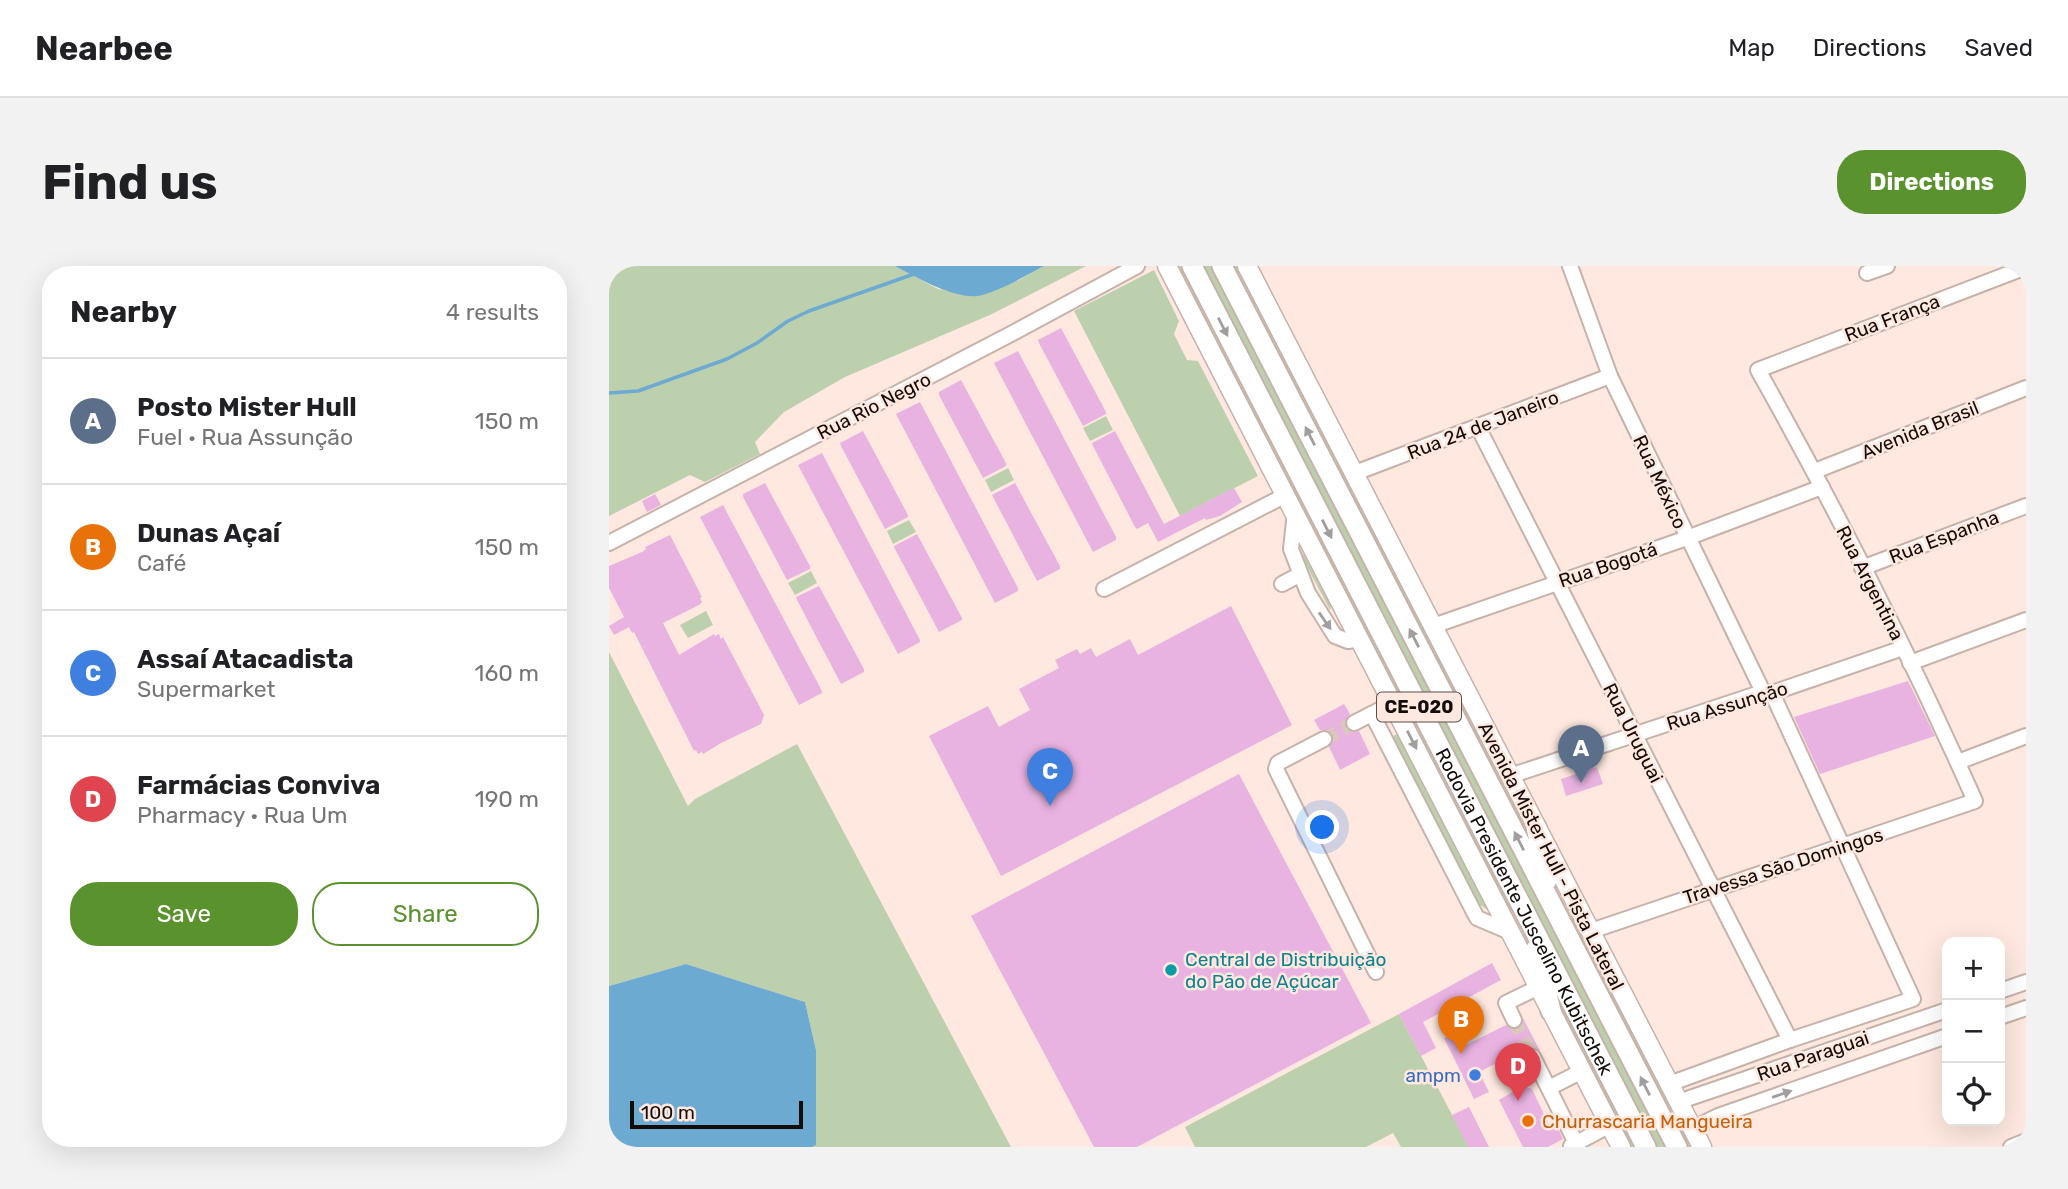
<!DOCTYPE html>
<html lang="en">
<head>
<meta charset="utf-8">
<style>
	body { margin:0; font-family:Rubik,sans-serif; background:#f2f2f2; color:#202124 }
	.controls { position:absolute; right:21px; bottom:21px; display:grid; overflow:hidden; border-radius:14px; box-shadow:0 7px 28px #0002 }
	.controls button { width:63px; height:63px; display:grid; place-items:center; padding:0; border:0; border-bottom:2px solid #e0e0e0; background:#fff; color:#202124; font:35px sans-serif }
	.scale { position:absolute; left:21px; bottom:18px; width:173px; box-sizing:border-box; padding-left:7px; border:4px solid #130c09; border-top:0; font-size:19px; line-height:24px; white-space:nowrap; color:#130c09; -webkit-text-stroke:5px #fee8df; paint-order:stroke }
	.you { position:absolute; left:714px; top:562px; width:24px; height:24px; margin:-18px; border:5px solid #fff; border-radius:50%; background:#1a73e8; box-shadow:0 0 0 10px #1a73e833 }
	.badge { display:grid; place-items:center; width:46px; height:46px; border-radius:50%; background:#5a922d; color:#fff; font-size:23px; font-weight:700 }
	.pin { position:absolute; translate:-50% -58px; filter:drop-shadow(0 2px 4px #0008) }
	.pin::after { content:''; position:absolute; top:37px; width:24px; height:21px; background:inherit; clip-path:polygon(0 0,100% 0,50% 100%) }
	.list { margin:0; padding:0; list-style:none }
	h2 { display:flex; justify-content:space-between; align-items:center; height:91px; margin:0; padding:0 28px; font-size:30px }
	h2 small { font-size:23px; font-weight:400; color:#757577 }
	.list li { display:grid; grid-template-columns:46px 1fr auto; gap:21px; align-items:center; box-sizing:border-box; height:126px; padding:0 28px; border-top:2px solid #e0e0e0 }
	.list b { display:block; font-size:26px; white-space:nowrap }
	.list p { margin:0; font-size:23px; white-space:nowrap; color:#757577 }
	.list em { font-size:23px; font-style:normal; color:#757577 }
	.actions { display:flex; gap:14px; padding:21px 28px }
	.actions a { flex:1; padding:16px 0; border:2px solid #5a922d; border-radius:28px; text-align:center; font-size:24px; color:#5a922d }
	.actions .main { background:#5a922d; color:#fff }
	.icon { flex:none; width:38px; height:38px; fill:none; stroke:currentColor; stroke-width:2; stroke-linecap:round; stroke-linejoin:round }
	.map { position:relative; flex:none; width:1417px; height:881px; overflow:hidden; border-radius:28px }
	header { display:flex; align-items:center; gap:42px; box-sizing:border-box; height:98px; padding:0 35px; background:#fff; border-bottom:2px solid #e0e0e0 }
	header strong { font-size:33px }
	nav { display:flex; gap:38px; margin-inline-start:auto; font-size:24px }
	.intro { display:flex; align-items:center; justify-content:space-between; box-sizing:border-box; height:168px; padding:0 42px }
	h1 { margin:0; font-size:49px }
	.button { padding:18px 32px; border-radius:28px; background:#5a922d; color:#fff; font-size:24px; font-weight:700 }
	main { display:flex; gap:42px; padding:0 42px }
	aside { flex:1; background:#fff; border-radius:28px; box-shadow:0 7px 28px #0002 }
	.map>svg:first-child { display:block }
	.green { fill:#bdd0ad }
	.water { fill:#6daad2 }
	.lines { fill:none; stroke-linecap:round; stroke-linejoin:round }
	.stream { stroke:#6daad2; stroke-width:3.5 }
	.building { fill:#e9b3e1 }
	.minor-tunnel { stroke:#dbc7bf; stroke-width:14; stroke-dasharray:14 7; stroke-linecap:butt }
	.minor-casing { stroke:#c7b2a9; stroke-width:18 }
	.major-casing { stroke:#c7b2a9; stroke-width:21 }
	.highway-casing { stroke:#c7b2a9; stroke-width:23 }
	.minor { stroke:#fff; stroke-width:14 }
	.major { stroke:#fff; stroke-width:18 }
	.highway { stroke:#fff; stroke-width:19 }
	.oneway { fill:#a19e9d }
	.culture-dot { fill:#0f9aa8; stroke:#fee8df; stroke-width:2.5 }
	.shop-dot { fill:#3f7fe0; stroke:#fee8df; stroke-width:2.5 }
	.food-dot { fill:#e8710a; stroke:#fee8df; stroke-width:2.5 }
	.labels { text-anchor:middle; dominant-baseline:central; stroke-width:5; stroke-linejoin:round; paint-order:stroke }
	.shield { fill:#fee8df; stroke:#5a4e49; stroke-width:2 }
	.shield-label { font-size:18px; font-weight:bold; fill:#130c09 }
	.street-label { font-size:19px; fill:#130c09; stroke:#fee8df }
	.culture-label { font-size:19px; fill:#0d838f; stroke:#fee8df; text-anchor:start }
	.shop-label { font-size:19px; fill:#366cbe; stroke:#fee8df; text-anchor:end }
	.food-label { font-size:19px; fill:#c56008; stroke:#fee8df; text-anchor:start }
</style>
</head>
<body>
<header>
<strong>Nearbee</strong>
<nav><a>Map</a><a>Directions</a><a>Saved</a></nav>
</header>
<div class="intro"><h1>Find us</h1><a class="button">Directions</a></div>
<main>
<aside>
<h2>Nearby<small>4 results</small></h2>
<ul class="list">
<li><span class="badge" style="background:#5c6f8a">A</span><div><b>Posto Mister Hull</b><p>Fuel · Rua Assunção</p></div><em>150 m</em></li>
<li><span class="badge" style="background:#e8710a">B</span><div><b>Dunas Açaí</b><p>Café</p></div><em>150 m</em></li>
<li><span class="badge" style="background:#3f7fe0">C</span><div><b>Assaí Atacadista</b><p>Supermarket</p></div><em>160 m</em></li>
<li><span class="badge" style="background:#e0444e">D</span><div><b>Farmácias Conviva</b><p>Pharmacy · Rua Um</p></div><em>190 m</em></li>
</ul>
<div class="actions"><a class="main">Save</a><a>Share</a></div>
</aside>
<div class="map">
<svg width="1417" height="881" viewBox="0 0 1417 881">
	<rect width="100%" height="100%" fill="#fee8df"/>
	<g class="green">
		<polygon points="0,0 286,0 329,23 367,30 410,14 435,0 477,0 383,48 236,111 175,146 146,176 151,188 96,216 81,209 0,250"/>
		<polygon points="564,0 571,0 901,639 903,651"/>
		<polygon points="593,0 603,0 1058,881 1048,881"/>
		<polygon points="624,0 632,0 890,499 901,530 925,576 923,580"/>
		<polygon points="545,4 570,55 565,68 578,94 589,95 649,210 571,250 465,45"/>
		<polygon points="497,150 504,164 481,175 474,162"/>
		<polygon points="399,202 405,214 382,226 376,214"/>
		<polygon points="300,254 307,266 284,278 278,265"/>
		<polygon points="693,280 723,337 721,344 695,295"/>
		<polygon points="202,305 208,317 186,329 179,317"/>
		<polygon points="97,345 104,359 79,372 71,359"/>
		<polygon points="0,386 79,540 86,533 188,478 402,881 203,881 207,879 207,784 196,736 77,698 0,720"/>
		<polygon points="788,468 791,468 880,645 870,638 784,474 784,470"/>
		<polygon points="942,606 1086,881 1079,881 963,656 962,648"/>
		<polygon points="946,725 1026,881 1019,881 944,727"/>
		<polygon points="790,748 860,881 792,881 784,867 757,881 586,881 576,861"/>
	</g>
	<g class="water">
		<path d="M286,0H435C416,10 389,26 369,30C345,33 306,11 286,0Z"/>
		<polygon points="77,698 196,736 207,784 207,879 203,881 0,881 0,720"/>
	</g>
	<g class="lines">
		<polyline class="stream" points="0,127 29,125 118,93 148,77 179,55 200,45 305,8"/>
	</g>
	<g class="building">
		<polygon points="452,62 497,146 497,148 474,160 430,77 429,74"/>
		<polygon points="409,85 507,271 507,274 484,286 385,97"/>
		<polygon points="352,114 397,197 397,200 374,212 330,129 330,126"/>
		<polygon points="311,136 409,322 409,325 386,337 287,148"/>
		<polygon points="254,165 299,249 299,251 276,263 232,180 231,177"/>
		<polygon points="506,165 555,258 625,222 633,236 611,250 597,254 596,252 549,276 539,257 528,263 526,261 484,180 483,177"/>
		<polygon points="213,187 311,374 311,376 289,388 189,199"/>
		<polygon points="156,217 201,300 201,303 178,314 134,231 134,228"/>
		<polygon points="406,217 451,300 451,303 428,315 384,231 383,229"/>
		<polygon points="46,228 52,239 38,246 33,235"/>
		<polygon points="114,239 213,425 213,427 190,439 91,251"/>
		<polygon points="308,268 353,352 353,354 330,366 286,283 285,280"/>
		<polygon points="61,269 93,331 91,332 93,336 90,339 54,357 70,389 105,368 106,370 110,368 112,373 114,371 155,449 152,458 112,477 94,488 93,486 89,488 87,484 85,485 25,366 23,367 20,361 5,369 0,360 15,351 0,322 0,300 33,286 37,283 36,281"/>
		<polygon points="210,320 255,403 255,406 232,418 188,334 187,331"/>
		<polygon points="622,340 683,459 392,610 320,470 379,440 390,461 421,444 410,423 450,402 446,394 468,383 471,388 482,382 487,391 521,373 529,389"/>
		<polygon points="1299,415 1326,470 1211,508 1185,451"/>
		<polygon points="735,438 741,448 736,456 737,462 744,466 750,465 761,488 731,504 720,481 724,474 723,468 716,464 711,464 705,454"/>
		<polygon points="988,501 994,518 957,530 952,513"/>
		<polygon points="630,508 762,757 528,881 485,881 362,650"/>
		<polygon points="883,697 892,714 814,756 827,782 812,790 790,748"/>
		<polygon points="914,752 931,785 925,782 919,783 915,790 916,796 899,804 894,794 870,806 880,826 865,833 835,772 850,765 857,779 897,759 904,763 910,762 913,759"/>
		<polygon points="914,820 923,823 942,863 948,860 954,873 939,881 914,881 890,834"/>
		<polygon points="860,841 880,881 859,881 843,849"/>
	</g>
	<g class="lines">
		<g class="minor-tunnel">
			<polyline points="715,473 745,457"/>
			<polyline points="905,754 924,791"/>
		</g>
		<g class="minor-casing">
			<g id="minor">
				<polyline points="961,0 1001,110 1154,426"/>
				<polyline points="1258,7 1278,0"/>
				<polyline points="869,161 1181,774"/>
				<polyline points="1206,205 1417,122"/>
				<polyline points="746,207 1001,110"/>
				<polyline points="686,246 682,283 699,327 726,370 739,375 751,373"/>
				<polyline points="0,277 400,69 528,0"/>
				<polyline points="1253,302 1417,240"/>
				<polyline points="673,318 690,309"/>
				<polyline points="495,323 677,229"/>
				<polyline points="824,360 1078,272 1213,221"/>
				<polyline points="1301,397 1417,354"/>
				<polyline points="763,448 868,652 901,666"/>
				<polyline points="745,457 784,437"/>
				<polyline points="715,473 669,497 667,503 767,706"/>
				<polyline points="1349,496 1417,470"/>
				<polyline points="901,510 1154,426 1163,427 1294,382"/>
				<path d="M982,665L1366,535C1301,389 1227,243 1149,104L1417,1"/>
				<polyline points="1391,725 1417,716"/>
				<polyline points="1391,751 1417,742"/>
				<polyline points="905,754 897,737 930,721"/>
				<polyline points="924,791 969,881"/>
				<polyline points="1060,818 1181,774 1304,733 1163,427"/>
				<polyline points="940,822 973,805"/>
				<polyline points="1069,836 1338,744"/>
				<polyline points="1083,863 1109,850 1338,770"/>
				<polyline points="962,880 1001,859"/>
				<polyline points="1402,881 1417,875"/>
			</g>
		</g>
		<g class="major-casing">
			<g id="major">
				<polyline points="558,0 1012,881"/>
				<polyline points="638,0 1093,881"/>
			</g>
		</g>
		<g class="highway-casing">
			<g id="highway">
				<path id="s1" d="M583,0L1037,881"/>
				<polyline points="613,0 1068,881"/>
				<polyline points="927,561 938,614"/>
				<polyline points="927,683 942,745"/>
			</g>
		</g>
		<use href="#minor" class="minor"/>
		<use href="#major" class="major"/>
		<use href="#highway" class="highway"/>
	</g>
	<defs><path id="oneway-solid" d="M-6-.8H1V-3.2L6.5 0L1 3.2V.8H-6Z" transform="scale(1.75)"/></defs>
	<g class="oneway">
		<use href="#oneway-solid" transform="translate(614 61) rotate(63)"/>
		<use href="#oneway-solid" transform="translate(701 170) rotate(-117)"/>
		<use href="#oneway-solid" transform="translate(718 263) rotate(63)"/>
		<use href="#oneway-solid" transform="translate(716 355) rotate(55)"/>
		<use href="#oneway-solid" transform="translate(805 372) rotate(-117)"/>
		<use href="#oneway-solid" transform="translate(803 474) rotate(63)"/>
		<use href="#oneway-solid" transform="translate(910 575) rotate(-117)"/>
		<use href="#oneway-solid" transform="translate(1036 820) rotate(-117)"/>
		<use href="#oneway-solid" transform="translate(1173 828) rotate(-19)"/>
	</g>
	<circle class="culture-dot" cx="562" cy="704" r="7"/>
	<circle class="shop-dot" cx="866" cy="809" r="7"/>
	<circle class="food-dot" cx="919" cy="855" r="7"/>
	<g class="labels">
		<rect class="shield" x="768" y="426.5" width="84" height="29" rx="5"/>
		<g class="shield-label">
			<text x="810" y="441">CE-020</text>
		</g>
		<g class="street-label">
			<text transform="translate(1283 52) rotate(-21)">Rua França</text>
			<text transform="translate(265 140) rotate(-27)">Rua Rio Negro</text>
			<text transform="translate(874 159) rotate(-21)">Rua 24 de Janeiro</text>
			<text transform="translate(1311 164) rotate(-22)">Avenida Brasil</text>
			<text transform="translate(1051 216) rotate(65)">Rua México</text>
			<text transform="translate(1335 271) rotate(-21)">Rua Espanha</text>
			<text transform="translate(999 299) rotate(-19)">Rua Bogotá</text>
			<text transform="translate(1261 317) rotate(63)">Rua Argentina</text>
			<text transform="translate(1118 440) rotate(-17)">Rua Assunção</text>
			<text transform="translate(1024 467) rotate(63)">Rua Uruguai</text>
			<text transform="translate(942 590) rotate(63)">Avenida Mister Hull - Pista Lateral</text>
			<text transform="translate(1174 600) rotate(-18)">Travessa São Domingos</text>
			<text stroke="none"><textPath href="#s1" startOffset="726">Rodovia Presidente Juscelino Kubitschek</textPath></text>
			<text transform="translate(1204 790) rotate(-19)">Rua Paraguai</text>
		</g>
		<g class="culture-label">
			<text x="576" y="693">Central de Distribuição<tspan x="576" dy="22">do Pão de Açúcar</tspan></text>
		</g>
		<g class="shop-label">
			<text x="852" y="809">ampm</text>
		</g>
		<g class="food-label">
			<text x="933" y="855">Churrascaria Mangueira</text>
		</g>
	</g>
</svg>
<div class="controls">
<button>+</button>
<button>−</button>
<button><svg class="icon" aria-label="locate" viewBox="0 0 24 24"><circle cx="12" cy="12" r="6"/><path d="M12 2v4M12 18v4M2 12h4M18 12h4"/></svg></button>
</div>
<div class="scale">100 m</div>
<div class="you"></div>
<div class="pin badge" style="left:972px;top:517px;background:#5c6f8a">A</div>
<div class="pin badge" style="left:852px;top:788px;background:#e8710a">B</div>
<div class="pin badge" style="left:441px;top:540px;background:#3f7fe0">C</div>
<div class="pin badge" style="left:909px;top:835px;background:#e0444e">D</div>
</div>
</main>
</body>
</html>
